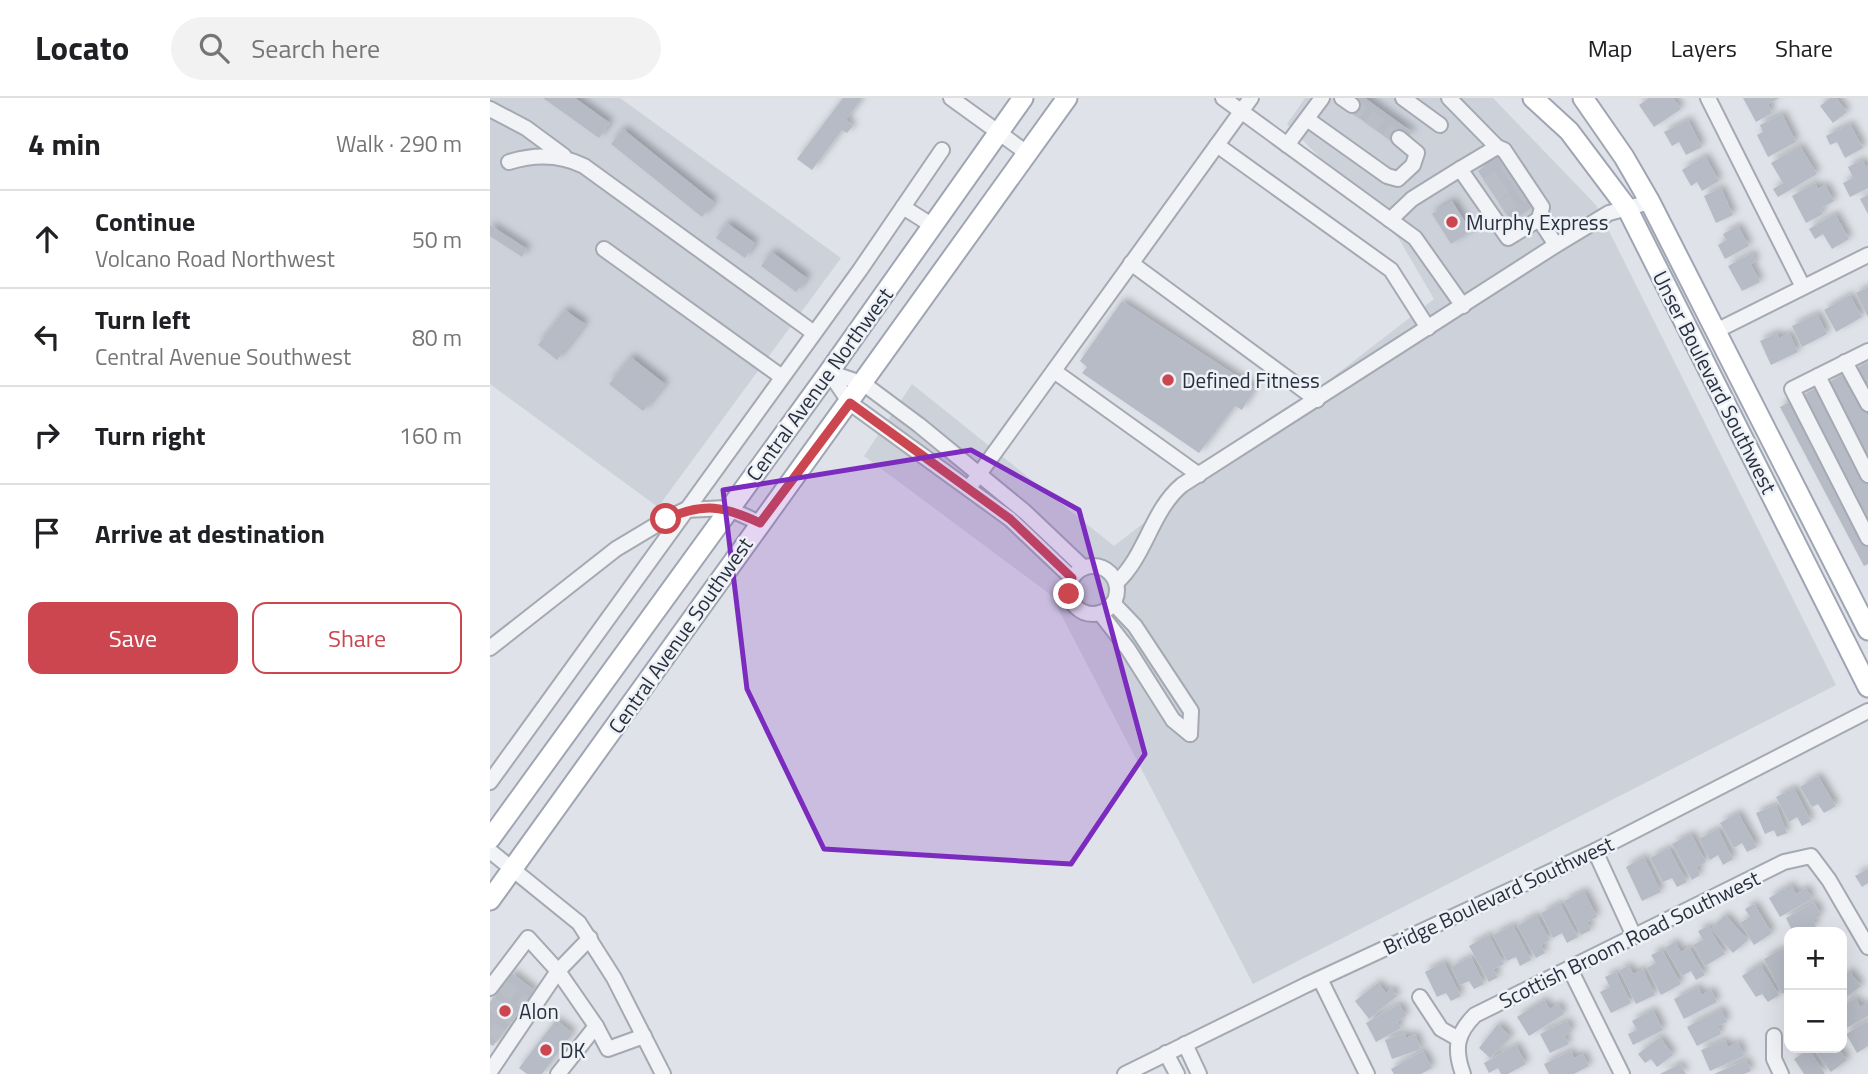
<!DOCTYPE html>
<html lang="en">
<head>
<meta charset="utf-8">
<style>
	body { margin:0; font-family:"Titillium Web",sans-serif; background:#f2f2f2; color:#202124 }
	.controls { position:absolute; right:21px; bottom:21px; display:grid; overflow:hidden; border-radius:14px; box-shadow:0 7px 28px #0002 }
	.controls button { width:63px; height:63px; display:grid; place-items:center; padding:0; border:0; border-bottom:2px solid #e0e0e0; background:#fff; color:#202124; font:35px sans-serif }
	.stop { position:absolute; width:21px; height:21px; margin:-16px; border:5px solid #cb464f; border-radius:50%; background:#fff }
	.stop.end { background:#cb464f; border-color:#fff; box-shadow:0 2px 7px #0008 }
	.list { margin:0; padding:0; list-style:none }
	h2 { display:flex; justify-content:space-between; align-items:center; height:91px; margin:0; padding:0 28px; font-size:30px }
	h2 small { font-size:23px; font-weight:400; color:#757577 }
	.list li { display:grid; grid-template-columns:46px 1fr auto; gap:21px; align-items:center; box-sizing:border-box; height:98px; padding:0 28px; border-top:2px solid #e0e0e0 }
	.list b { display:block; font-size:26px; white-space:nowrap }
	.list p { margin:0; font-size:23px; white-space:nowrap; color:#757577 }
	.list em { font-size:23px; font-style:normal; color:#757577 }
	.actions { display:flex; gap:14px; padding:21px 28px }
	.actions a { flex:1; padding:16px 0; border:2px solid #cb464f; border-radius:14px; text-align:center; font-size:24px; color:#cb464f }
	.actions .main { background:#cb464f; color:#fff }
	.icon { flex:none; width:38px; height:38px; fill:none; stroke:currentColor; stroke-width:2; stroke-linecap:round; stroke-linejoin:round }
	.map { position:relative; flex:none; width:1378px; height:976px; overflow:hidden }
	header { display:flex; align-items:center; gap:42px; box-sizing:border-box; height:98px; padding:0 35px; background:#fff; border-bottom:2px solid #e0e0e0 }
	header strong { font-size:33px }
	nav { display:flex; gap:38px; margin-inline-start:auto; font-size:24px }
	.search { width:490px; height:63px; background:#f2f2f2; display:flex; align-items:center; gap:18px; box-sizing:border-box; padding:0 24px; border-radius:38px; color:#757577; font-size:26px }
	main { display:flex }
	aside { flex:1; background:#fff }
	.map>svg:first-child { display:block }
	.built { fill:#cdd1da }
	.building { fill:#b6bbc5; filter:url(#shadow) }
	.lines { fill:none; stroke-linecap:round; stroke-linejoin:round }
	.minor-tunnel { stroke:#babec6; stroke-width:14; stroke-dasharray:14 7; stroke-linecap:butt }
	.minor-casing { stroke:#a4a9b2; stroke-width:18 }
	.major-casing { stroke:#9fa5b3; stroke-width:23 }
	.minor { stroke:#f2f3f6; stroke-width:14 }
	.major { stroke:#fff; stroke-width:19 }
	.route { stroke:#cb464f; stroke-width:9 }
	.marked { fill:#7b2cbf; fill-opacity:0.2; stroke:#7b2cbf; stroke-width:5; stroke-linejoin:round }
	.poi-dot { fill:#cb464f; stroke:#eef1f6; stroke-width:2.5 }
	.labels { text-anchor:middle; dominant-baseline:central; stroke-width:5; stroke-linejoin:round; paint-order:stroke }
	.poi-label { font-size:21px; fill:#282f3f; stroke:#eef1f6; text-anchor:start }
	.street-label { font-size:21px; fill:#282f3f; stroke:#eef1f6 }
</style>
</head>
<body>
<header>
<strong>Locato</strong>
<div class="search"><svg class="icon" aria-label="search" viewBox="0 0 24 24"><circle cx="10" cy="10" r="6"/><path d="M15 15l6 6"/></svg>Search here</div>
<nav><a>Map</a><a>Layers</a><a>Share</a></nav>
</header>
<main>
<aside>
<h2>4 min<small>Walk · 290 m</small></h2>
<ul class="list">
<li><svg class="icon" aria-label="ahead" viewBox="0 0 24 24"><path d="M12 20V5M6 11l6-6 6 6"/></svg><div><b>Continue</b><p>Volcano Road Northwest</p></div><em>50 m</em></li>
<li><svg class="icon" aria-label="left" viewBox="0 0 24 24"><path d="M17 20v-9H6M10 6l-5 5 5 5"/></svg><div><b>Turn left</b><p>Central Avenue Southwest</p></div><em>80 m</em></li>
<li><svg class="icon" aria-label="right" viewBox="0 0 24 24"><path d="M7 20v-9h11M14 6l5 5-5 5"/></svg><div><b>Turn right</b></div><em>160 m</em></li>
<li><svg class="icon" aria-label="arrive" viewBox="0 0 24 24"><path d="M6 21V4h12l-3 4 3 4H6"/></svg><div><b>Arrive at destination</b></div></li>
</ul>
<div class="actions"><a class="main">Save</a><a>Share</a></div>
</aside>
<div class="map">
<svg width="1378" height="976" viewBox="0 0 1378 976">
	<defs>
		<filter id="shadow"><feDropShadow dx="4" dy="-4" stdDeviation="3.5" flood-color="#0004"/></filter>
	</defs>
	<rect width="100%" height="100%" fill="#dfe2e8"/>
	<g class="built">
		<polygon points="0,0 130,0 351,160 168,409 0,286"/>
		<polygon points="815,0 1003,0 1106,107 1346,587 763,886 561,497 374,358 422,286 624,448 944,201 909,141 797,26"/>
	</g>
	<g class="building">
		<polygon points="53,0 85,0 120,25 109,40"/>
		<polygon points="353,0 372,0 356,22 363,28 357,35 352,32 322,72 307,61"/>
		<polygon points="862,0 875,0 922,34 919,39 913,34 905,46 858,12"/>
		<polygon points="1159,0 1183,0 1191,11 1164,29 1149,7"/>
		<polygon points="1253,0 1289,0 1278,6 1282,15 1266,24"/>
		<polygon points="1340,0 1346,0 1357,14 1343,25 1330,8"/>
		<polygon points="1292,16 1306,44 1278,59 1267,37 1273,34 1270,27"/>
		<polygon points="1198,22 1212,49 1196,57 1189,44 1182,48 1174,34"/>
		<polygon points="1360,26 1373,50 1355,60 1347,44 1340,47 1336,38"/>
		<polygon points="133,31 224,104 212,119 121,46"/>
		<polygon points="1310,48 1327,76 1288,99 1283,91 1293,85 1281,65"/>
		<polygon points="1011,58 1044,108 1021,123 988,73"/>
		<polygon points="1215,58 1229,83 1212,93 1207,84 1201,88 1192,72"/>
		<polygon points="1372,62 1376,69 1378,67 1378,90 1360,99 1353,85 1363,80 1358,69"/>
		<polygon points="1325,85 1328,91 1335,87 1344,103 1330,111 1333,116 1316,125 1302,98"/>
		<polygon points="1231,90 1243,117 1226,125 1214,98"/>
		<polygon points="1378,97 1378,116 1370,101"/>
		<polygon points="962,103 981,133 961,146 942,116"/>
		<polygon points="1345,116 1359,141 1342,151 1333,136 1325,141 1319,131"/>
		<polygon points="237,125 265,145 255,160 226,140"/>
		<polygon points="0,127 37,151 32,159 0,138"/>
		<polygon points="1248,128 1259,148 1235,161 1228,147 1236,142 1233,136"/>
		<polygon points="282,154 317,180 306,194 271,168"/>
		<polygon points="1262,155 1266,163 1261,166 1270,184 1252,193 1238,168"/>
		<polygon points="1378,189 1378,219 1366,195"/>
		<polygon points="1360,197 1372,219 1346,234 1334,212"/>
		<polygon points="632,203 765,290 752,312 745,308 709,355 592,275 597,269 590,263"/>
		<polygon points="75,212 95,226 67,262 48,247"/>
		<polygon points="1327,216 1337,236 1312,249 1302,228"/>
		<polygon points="1287,235 1289,240 1299,235 1308,254 1281,267 1270,243"/>
		<polygon points="141,259 175,286 153,313 119,286"/>
		<polygon points="1378,264 1378,299 1363,272"/>
		<polygon points="1355,276 1378,319 1378,363 1337,285"/>
		<polygon points="1326,290 1378,387 1378,425 1310,299"/>
		<polygon points="1301,303 1378,449 1378,466 1374,468 1290,309"/>
		<polygon points="1328,678 1346,708 1334,715 1328,706 1322,709 1310,689"/>
		<polygon points="1304,690 1321,723 1312,728 1307,719 1299,724 1286,699"/>
		<polygon points="1286,707 1297,735 1287,739 1284,732 1275,736 1266,715"/>
		<polygon points="1248,715 1267,749 1257,754 1252,745 1244,750 1230,725"/>
		<polygon points="1228,731 1243,761 1233,767 1228,757 1220,762 1209,741"/>
		<polygon points="1201,736 1216,764 1206,769 1210,777 1202,782 1182,746"/>
		<polygon points="1179,750 1197,784 1187,789 1182,780 1173,784 1160,760"/>
		<polygon points="1154,759 1171,794 1152,803 1136,769"/>
		<polygon points="1378,771 1378,785 1372,789 1365,778"/>
		<polygon points="1301,787 1306,796 1316,790 1322,801 1290,819 1279,800"/>
		<polygon points="1094,793 1107,819 1097,824 1101,832 1091,837 1074,803"/>
		<polygon points="1324,804 1331,817 1323,822 1326,828 1314,834 1303,834 1296,820"/>
		<polygon points="1070,805 1088,839 1077,845 1072,835 1063,840 1051,815"/>
		<polygon points="1264,806 1282,835 1264,847 1250,825 1260,819 1255,811"/>
		<polygon points="1046,817 1060,842 1051,847 1055,855 1046,860 1027,828"/>
		<polygon points="1235,817 1258,842 1243,855 1221,831"/>
		<polygon points="1023,827 1041,862 1030,868 1026,859 1017,863 1003,837"/>
		<polygon points="1218,828 1235,856 1215,868 1203,847 1213,842 1208,833"/>
		<polygon points="999,837 1014,866 1003,871 1008,879 999,884 979,848"/>
		<polygon points="1185,844 1191,854 1199,849 1215,877 1206,882 1201,873 1192,878 1175,850"/>
		<polygon points="1293,851 1299,863 1299,892 1292,896 1274,861"/>
		<polygon points="1172,852 1191,886 1171,897 1157,870 1166,865 1161,857"/>
		<polygon points="981,859 994,886 984,891 979,883 970,887 961,869"/>
		<polygon points="954,864 971,898 961,903 956,895 947,899 935,874"/>
		<polygon points="1270,866 1289,897 1278,904 1272,896 1266,899 1252,878"/>
		<polygon points="1139,868 1143,876 1153,871 1165,897 1146,906 1129,872"/>
		<polygon points="1359,873 1371,888 1352,903 1352,879"/>
		<polygon points="1126,874 1141,905 1121,915 1110,894 1120,889 1115,879"/>
		<polygon points="22,875 45,893 3,948 0,946 0,905"/>
		<polygon points="888,885 896,895 901,890 907,898 879,921 865,903"/>
		<polygon points="1208,889 1212,897 1221,892 1227,904 1194,921 1184,901"/>
		<polygon points="1366,900 1370,909 1378,904 1378,918 1353,932 1352,908"/>
		<polygon points="1054,902 1060,911 1068,906 1074,916 1039,938 1027,919"/>
		<polygon points="909,906 916,918 907,924 911,930 886,944 876,925"/>
		<polygon points="1231,911 1237,924 1228,928 1231,936 1207,948 1197,929"/>
		<polygon points="1163,912 1173,932 1143,947 1138,936 1147,932 1142,923"/>
		<polygon points="66,922 83,935 52,976 37,976 29,970"/>
		<polygon points="1077,923 1082,933 1074,938 1079,946 1060,955 1050,936"/>
		<polygon points="1378,923 1378,948 1367,955 1356,936"/>
		<polygon points="1008,926 1021,939 1000,960 989,950"/>
		<polygon points="915,935 916,940 925,936 931,951 902,961 895,942"/>
		<polygon points="1170,939 1183,957 1167,969 1161,961 1155,965 1148,956"/>
		<polygon points="1235,942 1238,949 1248,944 1254,958 1220,973 1211,952"/>
		<polygon points="1026,947 1036,966 1018,976 1011,976 1008,970 999,975 994,965"/>
		<polygon points="1323,950 1348,950 1357,962 1341,974"/>
		<polygon points="1319,951 1335,976 1314,976 1304,961"/>
		<polygon points="933,953 942,970 931,976 904,976 901,971"/>
		<polygon points="1081,953 1084,960 1093,956 1099,968 1084,976 1059,976 1054,966"/>
		<polygon points="1256,962 1261,973 1254,976 1224,976"/>
		<polygon points="1190,966 1196,976 1170,976"/>
	</g>
	<g class="lines">
		<g class="minor-tunnel">
			<polyline points="862,7 909,40"/>
			<polyline points="997,87 1019,71"/>
			<polyline points="1004,97 1027,82"/>
			<polyline points="1012,110 1035,95"/>
			<polyline points="13,888 35,905"/>
			<polyline points="0,904 23,921"/>
			<polyline points="0,930 11,938"/>
		</g>
		<g class="minor-casing">
			<g id="minor">
				<polyline points="461,0 537,55"/>
				<polyline points="733,0 925,140 973,208"/>
				<polyline points="852,0 862,7"/>
				<polyline points="913,0 950,27"/>
				<polyline points="959,0 1007,49 1014,52 1052,109 1049,121 1066,147"/>
				<polyline points="1218,0 1313,189"/>
				<polyline points="0,11 36,30 74,58"/>
				<polyline points="817,21 897,78 908,81 923,67 927,55 909,40"/>
				<polyline points="727,47 901,172 938,230"/>
				<polyline points="797,47 832,0"/>
				<path d="M19,64C45,56 70,56 94,68L324,235"/>
				<polyline points="970,71 1007,49"/>
				<polyline points="413,109 443,128"/>
				<polyline points="900,122 922,101 970,71 1018,140 1049,121"/>
				<polyline points="114,151 292,279"/>
				<polyline points="641,165 827,302"/>
				<polyline points="1226,233 1378,157"/>
				<polyline points="1378,253 1302,291 1378,440"/>
				<polyline points="1355,264 1378,306"/>
				<polyline points="564,273 709,377"/>
				<polyline points="339,274 374,286 429,327 535,414 594,470"/>
				<polyline points="339,274 360,305 520,421 582,480"/>
				<polyline points="1328,278 1378,377"/>
				<polyline points="479,390 761,0"/>
				<circle cx="603" cy="492" r="24"/>
				<path d="M626,485C656,458 661,413 692,387L1066,147L1119,115L1160,104"/>
				<polyline points="623,505 645,528 701,613 700,636"/>
				<polyline points="610,515 638,551 683,622 700,636"/>
				<polyline points="0,550 126,451 176,421 195,412 237,410 270,425"/>
				<polyline points="0,684 370,172 452,52"/>
				<polyline points="0,753 89,825 124,880 173,976"/>
				<polyline points="1105,753 1144,838"/>
				<polyline points="1080,871 1132,976"/>
				<polyline points="830,881 877,976"/>
				<polyline points="0,890 38,840 68,873 1,972"/>
				<polyline points="930,899 951,931 967,940"/>
				<polyline points="106,928 118,951 154,938"/>
				<polyline points="1284,938 1284,961 1291,976"/>
				<polyline points="695,946 709,976"/>
				<polyline points="676,955 687,976"/>
				<polyline points="68,976 106,928 68,873 100,840"/>
				<polyline points="635,976 816,887 1105,753 1378,613"/>
				<path d="M973,976C964,951 966,936 985,917L1294,764L1321,758L1339,782L1378,849"/>
			</g>
		</g>
		<g class="major-casing">
			<g id="major">
				<polyline points="1043,0 1079,33 1137,110 1378,589"/>
				<polyline points="1093,0 1134,59 1160,104 1378,532"/>
				<polyline points="0,741 339,274 533,0"/>
				<polyline points="0,802 577,0"/>
			</g>
		</g>
		<use href="#minor" class="minor"/>
		<use href="#major" class="major"/>
	</g>
	<g class="lines">
		<path class="route" d="M176,421C214,404 234,408 270,425L360,305L520,421L582,480L579,496"/>
	</g>
	<path class="marked" d="M481,352L589,412L655,656L581,766L334,751L257,591L233,392Z"/>
	<g class="poi-dot">
		<circle cx="962" cy="124" r="7"/>
		<circle cx="678" cy="282" r="7"/>
		<circle cx="15" cy="913" r="7"/>
		<circle cx="56" cy="952" r="7"/>
	</g>
	<g class="labels">
		<g class="poi-label">
			<text x="976" y="124">Murphy Express</text>
			<text x="692" y="282">Defined Fitness</text>
			<text x="29" y="913">Alon</text>
			<text x="70" y="952">DK</text>
		</g>
		<g class="street-label">
			<text transform="translate(1225 284) rotate(63)">Unser Boulevard Southwest</text>
			<text transform="translate(329 286) rotate(-54)">Central Avenue Northwest</text>
			<text transform="translate(190 537) rotate(-55)">Central Avenue Southwest</text>
			<text transform="translate(1008 797) rotate(-25)">Bridge Boulevard Southwest</text>
			<text transform="translate(1139 841) rotate(-26)">Scottish Broom Road Southwest</text>
		</g>
	</g>
</svg>
<div class="controls">
<button>+</button>
<button>−</button>
</div>
<div class="stop" style="left:176px;top:421px"></div>
<div class="stop end" style="left:579px;top:496px"></div>
</div>
</main>
</body>
</html>
